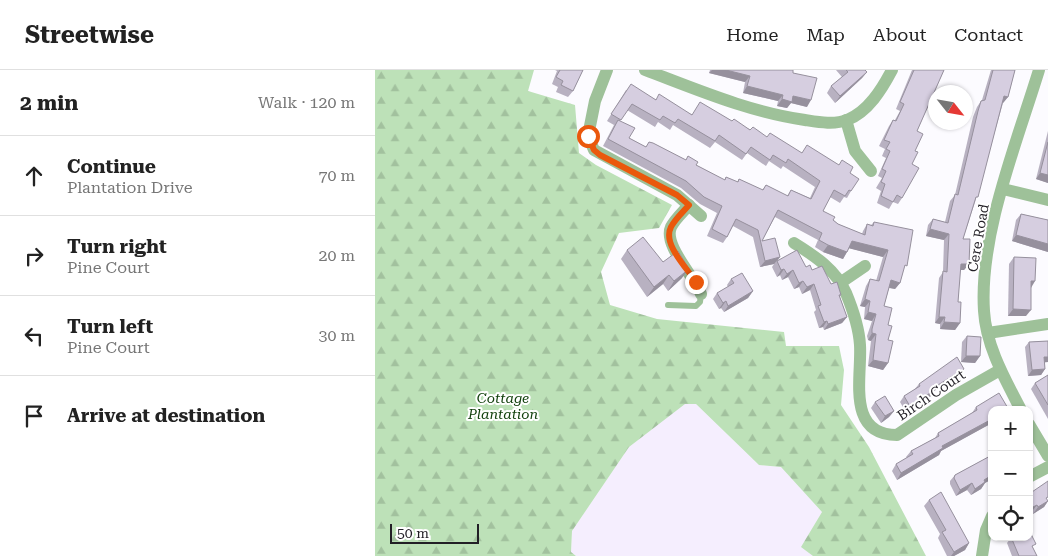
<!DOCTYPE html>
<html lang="en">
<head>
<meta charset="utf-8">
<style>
	body { margin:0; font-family:"Roboto Serif",serif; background:#f6f6f6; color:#222 }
	.controls { position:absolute; right:15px; bottom:15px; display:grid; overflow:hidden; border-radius:10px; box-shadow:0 1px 4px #0004 }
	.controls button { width:45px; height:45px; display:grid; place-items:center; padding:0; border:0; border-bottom:1px solid #e0e0e0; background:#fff; color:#222; font:25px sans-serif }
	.compass { position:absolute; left:553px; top:15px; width:45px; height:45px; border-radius:50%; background:#fff; box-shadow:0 1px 4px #0004; rotate:121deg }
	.scale { position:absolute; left:15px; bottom:12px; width:89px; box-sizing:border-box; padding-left:5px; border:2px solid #221f26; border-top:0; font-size:14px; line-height:18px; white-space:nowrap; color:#221f26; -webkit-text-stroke:4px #fff; paint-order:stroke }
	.stop { position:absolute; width:15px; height:15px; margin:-11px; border:4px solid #ea580c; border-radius:50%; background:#fff }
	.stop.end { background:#ea580c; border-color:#fff; box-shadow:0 1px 5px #0008 }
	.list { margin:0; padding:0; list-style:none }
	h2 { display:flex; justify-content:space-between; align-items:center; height:65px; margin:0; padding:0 20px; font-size:21px }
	h2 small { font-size:16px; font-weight:400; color:#767676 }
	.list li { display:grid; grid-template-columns:32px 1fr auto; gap:15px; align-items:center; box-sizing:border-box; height:80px; padding:0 20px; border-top:1px solid #e0e0e0 }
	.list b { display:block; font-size:19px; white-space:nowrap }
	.list p { margin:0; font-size:16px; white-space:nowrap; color:#767676 }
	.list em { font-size:16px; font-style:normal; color:#767676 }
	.icon { flex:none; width:28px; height:28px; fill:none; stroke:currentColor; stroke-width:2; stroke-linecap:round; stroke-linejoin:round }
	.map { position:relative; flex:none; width:673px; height:486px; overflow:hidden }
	header { display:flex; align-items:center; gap:30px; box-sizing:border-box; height:70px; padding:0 25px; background:#fff; border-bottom:1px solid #e0e0e0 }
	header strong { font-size:24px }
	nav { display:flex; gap:28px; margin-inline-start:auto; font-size:18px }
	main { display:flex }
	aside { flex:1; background:#fff }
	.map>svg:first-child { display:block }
	.built { fill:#f5eefe }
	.forest { fill:url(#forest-firs) }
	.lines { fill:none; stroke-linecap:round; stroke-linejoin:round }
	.service { stroke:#9ec199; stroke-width:6 }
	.minor { stroke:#9ec199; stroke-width:12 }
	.wall { fill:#b8b1c1; fill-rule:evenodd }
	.shaded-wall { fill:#96909d }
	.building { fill:#d6cee0; stroke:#96909d }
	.route { stroke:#ea580c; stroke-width:6 }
	.labels { text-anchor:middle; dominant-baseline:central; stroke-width:4; stroke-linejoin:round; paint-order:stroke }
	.street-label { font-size:14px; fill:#221f26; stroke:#fff }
	.park-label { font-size:14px; font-style:italic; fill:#11400c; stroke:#fff }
</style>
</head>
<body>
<header>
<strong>Streetwise</strong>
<nav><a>Home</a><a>Map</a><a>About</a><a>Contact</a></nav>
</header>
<main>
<aside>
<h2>2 min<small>Walk · 120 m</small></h2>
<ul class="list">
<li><svg class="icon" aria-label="ahead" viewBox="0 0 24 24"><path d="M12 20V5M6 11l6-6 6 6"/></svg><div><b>Continue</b><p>Plantation Drive</p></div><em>70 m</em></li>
<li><svg class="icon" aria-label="right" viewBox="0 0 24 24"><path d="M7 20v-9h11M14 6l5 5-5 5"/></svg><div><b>Turn right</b><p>Pine Court</p></div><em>20 m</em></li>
<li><svg class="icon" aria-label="left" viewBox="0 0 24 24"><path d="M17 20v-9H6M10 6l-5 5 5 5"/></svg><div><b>Turn left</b><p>Pine Court</p></div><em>30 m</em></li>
<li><svg class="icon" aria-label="arrive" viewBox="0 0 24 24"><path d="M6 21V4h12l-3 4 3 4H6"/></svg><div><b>Arrive at destination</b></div></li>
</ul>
</aside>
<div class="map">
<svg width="673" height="486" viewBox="0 0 673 486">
	<defs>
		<pattern id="forest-firs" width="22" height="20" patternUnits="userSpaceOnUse" patternTransform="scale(1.25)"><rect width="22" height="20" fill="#bde1b8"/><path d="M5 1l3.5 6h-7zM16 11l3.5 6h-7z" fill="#a2c19e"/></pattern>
	</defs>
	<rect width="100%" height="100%" fill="#fcfbff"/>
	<polygon class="built" points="310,333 321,334 384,395 406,397 447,442 427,477 438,486 201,486 196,482 197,461 254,377"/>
	<polygon class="forest" points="0,0 159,0 153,21 200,35 204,83 221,95 297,135 284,158 244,163 226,202 235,235 282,249 409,262 411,276 464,276 469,300 466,335 494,377 551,486 438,486 426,477 447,442 406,397 384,395 321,334 310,334 254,377 197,461 196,482 201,486 0,486"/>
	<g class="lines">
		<polyline class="service" points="293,235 321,236 325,232 326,224"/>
		<g class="minor">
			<polyline points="232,0 220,31 213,66 219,80 302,125 326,146"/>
			<path d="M270,0C323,20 374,42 430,50C443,52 459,55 472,50C493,42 507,19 517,0"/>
			<polyline points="471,50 480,81 496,101"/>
			<polyline points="628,119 673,130"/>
			<path d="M314,135C308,142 300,149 296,157C288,175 319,206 326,224"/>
			<path d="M419,173C440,186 461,200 471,223C478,240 484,258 485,275C487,307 471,365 522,365L581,325L625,300"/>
			<polyline points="465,213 490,196"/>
			<polyline points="613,263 673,254"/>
			<path d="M646,340C630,309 611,276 609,241C604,165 642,72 664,0"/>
			<polyline points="654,354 673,386"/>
			<polyline points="654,407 673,397"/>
			<polyline points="607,486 611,460 617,446"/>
		</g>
	</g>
	<g class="wall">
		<polygon points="180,0 208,0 198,21 193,27 181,22 183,17 177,14 182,1"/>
		<polygon points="335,0 418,0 418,3 432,37 416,33 412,38 402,36 403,31 368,23 370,12 334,3"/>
		<polygon points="461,0 490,0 492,2 487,8 460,33 452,23 456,16 467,7"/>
		<polygon points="537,0 569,0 542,61 540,81 537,94 527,128 523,134 518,132 514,139 502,133 506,121 501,118 507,108 503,106 511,88 507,86 510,79 504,76 514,56 518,50 520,50 525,41 521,39"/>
		<polygon points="616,0 640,0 633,27 628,33 600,132 588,169 594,194 589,200 585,200 583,232 585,253 580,260 565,259 565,254 560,253 564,208 568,202 569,170 551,166 553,155 558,149 570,152 575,131 580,125 598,47 602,37 606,31 607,30"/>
		<path d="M251,20L280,29L316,44L357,51L426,83L475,103L476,121L472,128L469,127L465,133L455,127L448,141L463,154L487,164L488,161L492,154L496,155L499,152L528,201L525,213L520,219L514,218L509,236L513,255V293L508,300L493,296L496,271L493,270L492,266L497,251L489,249L490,237L485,236L491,216L495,209L501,211L508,187L474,178L468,189L448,182L440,177L443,170L400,147L387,171L405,187L403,190L431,197L437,200L456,214L466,225L465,227L472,247L467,253L449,260L448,257L444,258L439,242L441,240L435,220L427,224L424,217L419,219L413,207L407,210L405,205L402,207L397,197L399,194L385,197L378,167L358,156L352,167L348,173L332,166L342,143L325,134L306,118L228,76L239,55L232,51ZM252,40L280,57L283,52L295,60L298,55L335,78L340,72L367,90L372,83L391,96L394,91L406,99L408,96L440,117L435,128L416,120L412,126L391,115L387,120L364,109L362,112L351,107L349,110L321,95L313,86L311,90L274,72L271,77L254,68L245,51Z"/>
		<polygon points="673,61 673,113 661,109"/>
		<polygon points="646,144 673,150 673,182 637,171 641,150"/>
		<polygon points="252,180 288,192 307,208 293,221 288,214 272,227 246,189"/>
		<polygon points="639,187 656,217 651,246 633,246 634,194"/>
		<polygon points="356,209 378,221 373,228 349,242 346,238 344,239 338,229 342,223 353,217 352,215"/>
		<polygon points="592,266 605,286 600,293 586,292 587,272"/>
		<polygon points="673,271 673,292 670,292 670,299 666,305 653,306 650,277 654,272"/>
		<polygon points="589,299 584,305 559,321 555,327 545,333 541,339 532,344 525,332 529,326 539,320 544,314"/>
		<polygon points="673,305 673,349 656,319 660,313"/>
		<polygon points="500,332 519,341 514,347 506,353 496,338"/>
		<polygon points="601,337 617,340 617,353 566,381 564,385 522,410 517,401 521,394 532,388 531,387 536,381 560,368 563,363 597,343"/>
		<polygon points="617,385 617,409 610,413 606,419 596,425 592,420 581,426 575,414 575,411 580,405"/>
		<polygon points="654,424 673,431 669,437 658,444 657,441 654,443"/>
		<polygon points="554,430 594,473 590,480 579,486 572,486 563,468 565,464 549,436"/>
		<polygon points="634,467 654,467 658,478 662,486 637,486 632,473 635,469"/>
	</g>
	<g class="shaded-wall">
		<polygon points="337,0 351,0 375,6 370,12 334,3"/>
		<polygon points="492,2 487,8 460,33 465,26"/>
		<polygon points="372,16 408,25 403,31 368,23"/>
		<polygon points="418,26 436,30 432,37 416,33 412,38 402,36 407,29"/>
		<polygon points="629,26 633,27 628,33 625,32"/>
		<polygon points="665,103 673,105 673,113 661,109"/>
		<polygon points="555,159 574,164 569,170 551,166"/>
		<polygon points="641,165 673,174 673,182 637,171"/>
		<polygon points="477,171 513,180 508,187 473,178"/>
		<polygon points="453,175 472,182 468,189 448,182"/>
		<polygon points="405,187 399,194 385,197 390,191"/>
		<polygon points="586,194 594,194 589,200 581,200"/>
		<polygon points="314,199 307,208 293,221 299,211"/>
		<polygon points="409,199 405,205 402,207 406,200"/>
		<polygon points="418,200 413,207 407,210 412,204"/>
		<polygon points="294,205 288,214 272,227 279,217"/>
		<polygon points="516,210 525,213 520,219 511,217"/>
		<polygon points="428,211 424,217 419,219 424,213"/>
		<polygon points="656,211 660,211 656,218"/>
		<polygon points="439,214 435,220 427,224 432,217"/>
		<polygon points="378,221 373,228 349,242 353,236"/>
		<polygon points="490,229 495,231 490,237 485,236"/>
		<polygon points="351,231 346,238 344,239 348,233"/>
		<polygon points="638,239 656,240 651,246 633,246"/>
		<polygon points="493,242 501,244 497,251 489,249"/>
		<polygon points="472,247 467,253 449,260 453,254"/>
		<polygon points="564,247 570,247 565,254 560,253"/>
		<polygon points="452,251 448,257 444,258 449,252"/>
		<polygon points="569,252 585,253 580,260 565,259"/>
		<polygon points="497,263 501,264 496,271 493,270"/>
		<polygon points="591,286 605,286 600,293 586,292"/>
		<polygon points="669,287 673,287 673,292 665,293"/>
		<polygon points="498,290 513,293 508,300 493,296"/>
		<polygon points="589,299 584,305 559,321 555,327 545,333 541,339 532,344 536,338 544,330 558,318"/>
		<polygon points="670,299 666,305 653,306 657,300"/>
		<polygon points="519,341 514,347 506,353 510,346"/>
		<polygon points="617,349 617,353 566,381 564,385 522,410 526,403 567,376"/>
		<polygon points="617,405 617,409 610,413 606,419 596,425 600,419 609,410"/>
		<polygon points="597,413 592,420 581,426 585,420"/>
		<polygon points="673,431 669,437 658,444 663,437"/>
		<polygon points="662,435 657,441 654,443 658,437"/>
		<polygon points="594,473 590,480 579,486 576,486 579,482"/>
	</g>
	<g class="building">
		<polygon points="185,0 208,0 198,21 186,15 188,11 181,7"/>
		<polygon points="351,0 418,0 418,3 442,8 436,30 418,26 417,32 407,29 408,25 372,16 375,6"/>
		<polygon points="471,0 490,0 492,2 465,26 456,16 473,2"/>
		<polygon points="539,0 569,0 542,61 548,64 540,81 543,82 537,94 544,98 527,128 522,125 518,132 506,126 510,114 506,112 511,101 507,99 515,81 511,79 515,72 509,70 518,50 521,51 529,34 525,32"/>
		<polygon points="618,0 640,0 633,27 629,26 603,127 601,127 588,169 595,169 594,194 586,194 583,232 586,232 585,253 569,252 570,247 564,247 568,201 572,202 574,164 555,159 558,149 573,153 580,124 583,125 603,41 606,31 610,30"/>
		<polygon points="256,14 281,30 284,24 317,45 325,32 357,51 359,49 375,60 378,57 392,67 395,63 427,83 432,75 464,95 467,90 478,97 475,103 484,109 476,121 474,120 470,126 459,120 448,141 460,147 458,150 463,154 490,165 492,154 498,156 499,152 538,160 532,196 530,195 525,213 516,210 509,236 517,238 513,255 517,256 513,270 518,271 513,293 498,290 501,264 497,263 497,259 501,244 493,242 495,231 490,229 495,209 504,211 513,180 477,171 472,182 453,175 444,170 447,163 403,140 387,171 400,168 405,187 390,191 383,160 361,149 352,167 337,159 347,136 329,127 311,111 233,69 243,50 260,58 254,68 271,77 274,72 278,73 311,90 313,86 323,92 321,95 350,110 351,107 363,112 364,109 388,120 391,115 413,126 416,120 436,129 445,111 413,89 411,93 398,85 395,90 376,77 371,84 344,65 340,71 303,49 300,53 288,46 285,50 257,34 246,50 236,44"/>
		<polygon points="673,72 673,105 665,103"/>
		<polygon points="646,144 673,150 673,174 641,165"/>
		<polygon points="268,167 288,192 303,181 314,199 299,211 294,205 279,217 252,180"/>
		<polygon points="422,180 431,197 435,195 437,200 447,196 456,214 462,212 466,225 464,225 472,247 453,254 452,251 449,252 443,236 446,235 439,214 432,217 428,211 424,213 418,200 412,204 409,199 406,200 402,191"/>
		<polygon points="639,187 661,188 660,211 656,211 656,240 638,239"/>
		<polygon points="367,203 378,221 353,236 351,231 348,233 342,223 359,213 356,209"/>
		<polygon points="592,266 606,267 605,286 591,286"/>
		<polygon points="673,271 673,287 669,287 670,299 657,300 654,272"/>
		<polygon points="582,287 589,299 558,318 560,320 544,330 545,332 536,338 529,326 545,316 544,314"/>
		<polygon points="673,305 673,335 660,313"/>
		<polygon points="624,323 634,340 617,340 617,349 567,376 568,378 526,403 521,394 538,384 536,381 564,366 563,363 602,340 601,337"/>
		<polygon points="510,326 519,341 510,346 500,332"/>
		<polygon points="654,373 657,378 654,379"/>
		<polygon points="617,385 617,405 609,410 610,412 600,419 597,413 585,420 579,408 580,405"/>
		<polygon points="673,411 673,427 671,428 673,431 663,437 662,435 658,437 654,432 654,424"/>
		<polygon points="566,422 594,473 579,482 567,462 571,460 554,430"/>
		<polygon points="654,460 661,474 657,476 662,486 644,486 636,467 654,467"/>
	</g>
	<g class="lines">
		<path class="route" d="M213,66L219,80L225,85L302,125L314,135C308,142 300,149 296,157C287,174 312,198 321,212"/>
	</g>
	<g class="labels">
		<g class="street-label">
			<text transform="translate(603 168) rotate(-80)">Cere Road</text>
			<text transform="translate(556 325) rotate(-34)">Birch Court</text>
		</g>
		<g class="park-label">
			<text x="128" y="328">Cottage<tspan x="128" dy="16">Plantation</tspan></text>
		</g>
	</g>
</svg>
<div class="controls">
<button>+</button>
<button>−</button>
<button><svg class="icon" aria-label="locate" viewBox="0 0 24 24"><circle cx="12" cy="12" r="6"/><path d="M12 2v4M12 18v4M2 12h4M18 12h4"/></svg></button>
</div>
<svg class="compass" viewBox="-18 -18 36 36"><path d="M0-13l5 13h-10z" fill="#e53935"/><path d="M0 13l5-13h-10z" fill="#767676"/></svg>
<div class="scale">50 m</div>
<div class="stop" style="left:213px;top:66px"></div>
<div class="stop end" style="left:321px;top:212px"></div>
</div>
</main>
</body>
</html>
